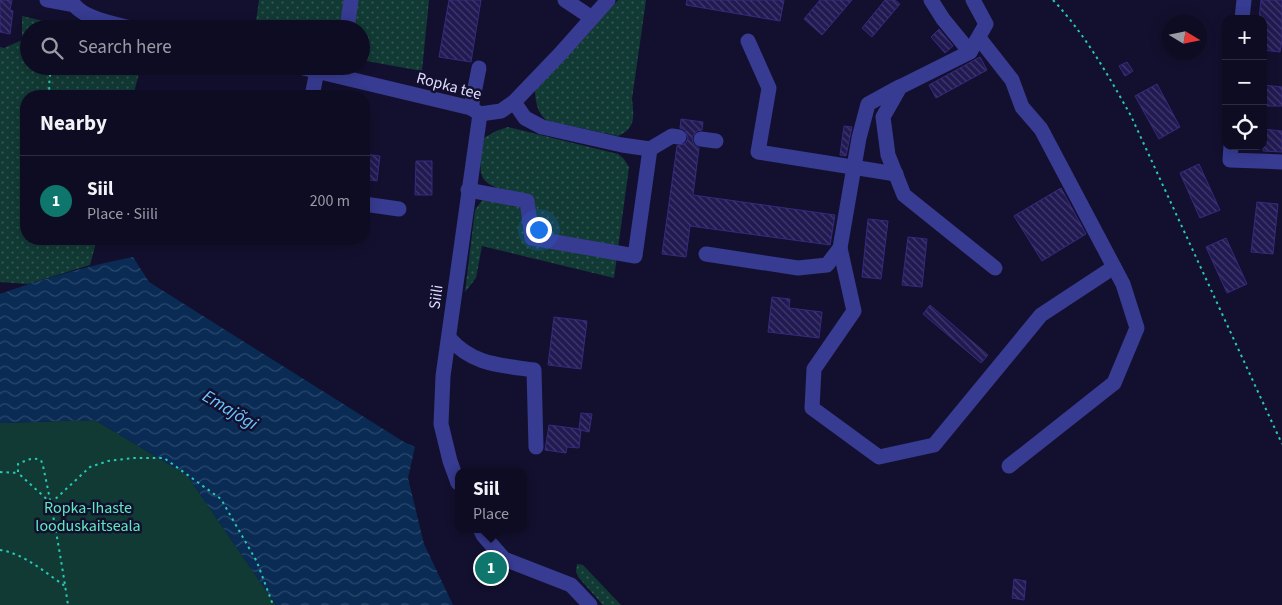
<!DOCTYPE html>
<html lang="en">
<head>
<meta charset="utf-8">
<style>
	body { margin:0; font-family:"Source Sans 3",sans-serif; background:#1c1a30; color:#f1f3f6 }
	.controls { position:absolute; right:15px; top:15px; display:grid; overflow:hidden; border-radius:10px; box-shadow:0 2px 12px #0003 }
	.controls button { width:45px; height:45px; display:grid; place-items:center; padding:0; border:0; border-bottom:1px solid #2e2c41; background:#0e0c23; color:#f1f3f6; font:25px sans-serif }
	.compass { position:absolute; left:1162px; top:15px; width:45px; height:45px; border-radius:50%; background:#0e0c23; box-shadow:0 2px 12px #0003; rotate:100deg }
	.you { position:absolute; left:538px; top:229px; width:18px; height:18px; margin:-12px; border:4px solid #fff; border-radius:50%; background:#1a73e8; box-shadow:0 0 0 8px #1a73e833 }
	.badge { display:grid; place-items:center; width:32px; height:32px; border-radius:50%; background:#0f766e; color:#fff; font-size:16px; font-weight:700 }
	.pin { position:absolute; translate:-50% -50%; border:2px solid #fff; box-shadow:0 1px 5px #0006 }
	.popup { position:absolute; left:455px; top:468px; width:72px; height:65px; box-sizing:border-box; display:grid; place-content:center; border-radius:10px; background:#0e0c23; filter:drop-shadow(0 1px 4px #0005); font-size:16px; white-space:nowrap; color:#9b9ba6 }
	.popup b { font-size:19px; color:#f1f3f6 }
	.popup::after { content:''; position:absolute; left:50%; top:100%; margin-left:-10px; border:10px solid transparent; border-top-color:#0e0c23 }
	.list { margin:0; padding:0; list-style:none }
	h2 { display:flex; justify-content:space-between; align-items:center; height:65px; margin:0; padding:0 20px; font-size:21px }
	h2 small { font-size:16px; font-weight:400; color:#9b9ba6 }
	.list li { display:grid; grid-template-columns:32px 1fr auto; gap:15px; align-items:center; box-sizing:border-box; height:90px; padding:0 20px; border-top:1px solid #2e2c41 }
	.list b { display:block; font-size:19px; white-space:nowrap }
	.list p { margin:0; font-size:16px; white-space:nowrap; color:#9b9ba6 }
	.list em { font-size:16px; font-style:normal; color:#9b9ba6 }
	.icon { flex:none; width:28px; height:28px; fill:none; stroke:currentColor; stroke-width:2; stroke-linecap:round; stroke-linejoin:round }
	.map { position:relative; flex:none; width:1282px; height:605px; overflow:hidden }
	.search { position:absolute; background:#0e0c23; box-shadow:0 2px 12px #0003; left:20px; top:20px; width:350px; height:55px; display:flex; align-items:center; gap:12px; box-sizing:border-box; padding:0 18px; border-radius:28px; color:#9b9ba6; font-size:19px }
	.panel { position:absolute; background:#0e0c23; box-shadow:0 2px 12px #0003; left:20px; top:90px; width:350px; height:155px; border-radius:20px }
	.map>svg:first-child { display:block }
	.grass { fill:url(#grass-dots) }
	.park { fill:#123a35 }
	.water { fill:url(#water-waves) }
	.building { fill:url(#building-back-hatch); stroke:#352a7f }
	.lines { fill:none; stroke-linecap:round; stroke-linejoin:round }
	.path { stroke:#27cab3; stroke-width:2; stroke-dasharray:2.5 4; stroke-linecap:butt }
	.minor { stroke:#373b91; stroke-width:15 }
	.labels { text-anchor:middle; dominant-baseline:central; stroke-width:5; stroke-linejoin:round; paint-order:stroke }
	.street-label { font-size:16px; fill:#dfdeff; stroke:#13102f }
	.park-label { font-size:16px; fill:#5eeabc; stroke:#13102f }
	.water-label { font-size:18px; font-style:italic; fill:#6cc6ff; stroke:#13102f }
</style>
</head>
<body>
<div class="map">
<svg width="1282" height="605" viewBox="0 0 1282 605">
	<defs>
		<pattern id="grass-dots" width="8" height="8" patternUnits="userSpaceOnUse" patternTransform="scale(1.25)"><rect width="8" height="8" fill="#123a35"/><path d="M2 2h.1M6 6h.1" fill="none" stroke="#345653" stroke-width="1.8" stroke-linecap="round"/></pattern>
		<pattern id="water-waves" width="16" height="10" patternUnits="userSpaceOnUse" patternTransform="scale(1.25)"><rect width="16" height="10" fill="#092b54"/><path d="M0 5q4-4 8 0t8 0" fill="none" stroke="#2c496e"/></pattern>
		<pattern id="building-back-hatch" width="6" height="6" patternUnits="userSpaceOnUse" patternTransform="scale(1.25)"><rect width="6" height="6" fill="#211a52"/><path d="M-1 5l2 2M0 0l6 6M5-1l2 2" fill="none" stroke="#413b6c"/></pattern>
	</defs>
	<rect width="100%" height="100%" fill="#13102f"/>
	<g class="grass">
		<polygon points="259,0 429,0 422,71 361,60 361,29 255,29"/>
		<path d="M618,0H646L632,99C634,117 636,128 618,136L547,121C537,112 536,104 535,91L556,64Z"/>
		<polygon points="22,16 77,29 29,29 29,66 141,66 133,96 26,96 26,239 97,239 90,265 28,284 0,282 0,47 4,48 22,40"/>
		<path d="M508,127L618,154L624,159L629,167L614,278L482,246L476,278L465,292L475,210L483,199L510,204L513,207L515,192C475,185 478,175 484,138L496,131Z"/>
		<polygon points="577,564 583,565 621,605 603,605 579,578 576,572"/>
	</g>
	<polygon class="park" points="95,420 187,475 276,605 0,605 0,423"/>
	<path class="water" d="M133,257L149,282L404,442L415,447L408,478L424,544L453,605H276L187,475L95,420L0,423V294C44,278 88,266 133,257Z"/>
	<g class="building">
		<polygon points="0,0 12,0 10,10 13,11 10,34 0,32"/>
		<polygon points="449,0 481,0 471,62 439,57"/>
		<polygon points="687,0 784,0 780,21 686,5"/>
		<polygon points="820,0 852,0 822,35 804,19"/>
		<polygon points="885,0 895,0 900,4 872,37 862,28"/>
		<polygon points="1261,0 1282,0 1282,40 1280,52 1263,50 1263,19 1259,19"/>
		<polygon points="939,29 953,46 945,53 931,37"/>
		<polygon points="980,57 987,70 936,98 929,85"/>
		<polygon points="1127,62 1133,71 1125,76 1119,66"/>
		<polygon points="1157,84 1180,127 1159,139 1135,96"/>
		<polygon points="1263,85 1282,87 1282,106 1263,106"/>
		<polygon points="681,119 703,122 702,130 697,131 692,137 693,143 699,148 693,195 835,215 830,245 690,226 686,257 662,254 677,146 686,143 688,138 685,130 680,128"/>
		<polygon points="844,126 852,127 846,156 840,155"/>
		<polygon points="1263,129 1282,131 1282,152 1263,151"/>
		<polygon points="364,154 380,156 377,181 364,179"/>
		<polygon points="416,161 432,161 432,195 415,195"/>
		<polygon points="1199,164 1220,210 1200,218 1180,173"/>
		<polygon points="1061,188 1086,234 1042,261 1014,216"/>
		<polygon points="1257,202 1278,204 1273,254 1251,252"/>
		<polygon points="868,219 888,221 881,279 862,277"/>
		<polygon points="908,237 927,239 922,287 902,285"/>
		<polygon points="1226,238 1247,284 1227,293 1206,247"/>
		<polygon points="772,297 790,299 789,308 822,312 819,338 768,332"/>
		<polygon points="930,305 988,355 981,363 923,314"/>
		<polygon points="554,317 587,321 581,369 548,365"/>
		<polygon points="581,413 592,414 589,432 581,430 579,448 567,447 566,453 545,450 549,425 579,429"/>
		<polygon points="1014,579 1026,581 1024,600 1012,598"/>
	</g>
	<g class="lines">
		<g class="path">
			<path d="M1053,0C1085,34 1108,75 1131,116L1282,444"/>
			<polyline points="62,29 66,17"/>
			<polyline points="50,96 49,86 51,66"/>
			<polyline points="0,472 18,473"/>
			<polyline points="51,503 90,467 108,461 134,458 164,458 221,499 257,562 273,605"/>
			<path d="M51,503L18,473V464C27,460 32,457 41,460L43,466C53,512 61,558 68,605"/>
			<path d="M0,550C23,553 46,573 65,586"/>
		</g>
		<g class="minor">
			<polyline points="47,0 74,5"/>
			<path d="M71,0C80,19 116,24 135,29"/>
			<polyline points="565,0 592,18"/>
			<polyline points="931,0 943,19 970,52"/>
			<polyline points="973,0 986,24 970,52 900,87 883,117 888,155 904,195 995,268"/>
			<polyline points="1242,19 1244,0"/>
			<polyline points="347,29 351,0"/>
			<polyline points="979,38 1012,80 1022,107 1041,129 1123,284 1137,328 1114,383 1009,466"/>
			<polyline points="748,41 769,88 758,152 896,174"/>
			<polyline points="295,66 471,108 480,114 501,111 514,102 560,54 608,0"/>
			<polyline points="312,96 317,71"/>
			<polyline points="514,102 525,118 542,127 622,145 650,149 672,136 679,137"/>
			<polyline points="471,108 479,68"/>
			<polyline points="701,139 716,141"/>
			<polyline points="1231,146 1230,160 1282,162"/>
			<polyline points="468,190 527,201 532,238 635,256 650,149"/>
			<polyline points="364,204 399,209"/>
			<polyline points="840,248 854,311 814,369 812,408 879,457 934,445 1041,315 1114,267"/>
			<polyline points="706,254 798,268 827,265 840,248 859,138 868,104 899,87"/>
			<path d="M449,338C473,365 499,365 534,370L536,447"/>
			<polyline points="458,483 450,461 441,424 443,376 480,114"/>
			<polyline points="480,529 483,535 504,559 571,585 590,605"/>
		</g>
	</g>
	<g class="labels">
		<g class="street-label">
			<text transform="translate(449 86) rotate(15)">Ropka tee</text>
			<text transform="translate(436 297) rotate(-82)">Siili</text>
		</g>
		<g class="park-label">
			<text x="88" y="508">Ropka-Ihaste<tspan x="88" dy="18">looduskaitseala</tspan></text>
		</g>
		<g class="water-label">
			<text transform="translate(230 410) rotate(31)">Emajõgi</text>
		</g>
	</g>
</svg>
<div class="controls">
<button>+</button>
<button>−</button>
<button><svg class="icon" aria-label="locate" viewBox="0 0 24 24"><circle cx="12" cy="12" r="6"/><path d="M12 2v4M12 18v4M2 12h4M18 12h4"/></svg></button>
</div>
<svg class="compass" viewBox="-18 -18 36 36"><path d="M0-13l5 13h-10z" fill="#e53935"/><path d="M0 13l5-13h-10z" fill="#9b9ba6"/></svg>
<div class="you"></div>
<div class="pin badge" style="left:491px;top:568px">1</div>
<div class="popup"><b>Siil</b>Place</div>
<div class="search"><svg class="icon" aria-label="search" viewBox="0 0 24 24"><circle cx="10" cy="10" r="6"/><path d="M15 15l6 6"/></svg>Search here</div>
<section class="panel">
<h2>Nearby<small></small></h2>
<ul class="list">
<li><span class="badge">1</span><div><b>Siil</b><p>Place · Siili</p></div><em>200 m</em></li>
</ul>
</section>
</div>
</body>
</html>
